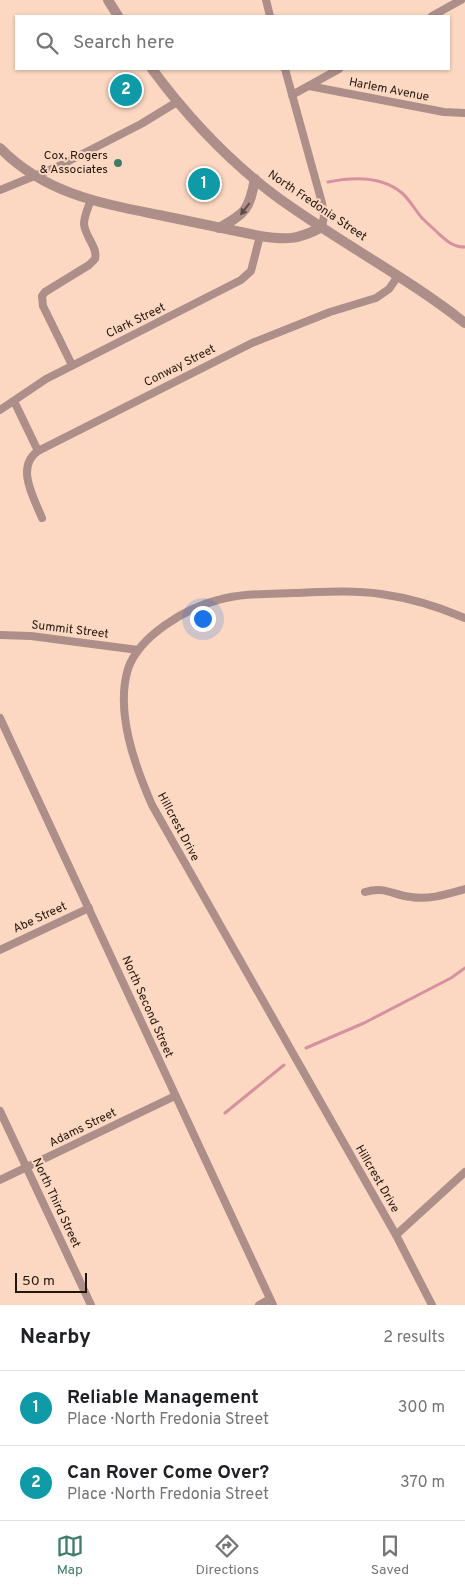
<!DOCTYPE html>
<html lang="en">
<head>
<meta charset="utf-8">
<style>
	body { margin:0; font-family:Overpass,sans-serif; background:#f6f6f6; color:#202124 }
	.scale { position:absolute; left:15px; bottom:12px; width:72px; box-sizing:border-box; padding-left:5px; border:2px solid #22150e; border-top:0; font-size:14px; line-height:18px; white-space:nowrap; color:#22150e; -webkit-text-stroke:4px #fcd8c2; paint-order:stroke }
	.you { position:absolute; left:202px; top:618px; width:18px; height:18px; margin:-12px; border:4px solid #fff; border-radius:50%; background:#1a73e8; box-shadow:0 0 0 8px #1a73e833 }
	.badge { display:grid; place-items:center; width:32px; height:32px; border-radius:50%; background:#407d69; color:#fff; font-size:16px; font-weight:700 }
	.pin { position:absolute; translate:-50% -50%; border:2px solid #fff; box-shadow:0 1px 5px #0006 }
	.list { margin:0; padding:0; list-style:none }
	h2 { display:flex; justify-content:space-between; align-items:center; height:65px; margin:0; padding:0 20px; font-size:21px }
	h2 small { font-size:16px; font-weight:400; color:#757577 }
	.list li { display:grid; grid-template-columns:32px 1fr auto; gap:15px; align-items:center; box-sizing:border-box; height:75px; padding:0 20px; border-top:1px solid #e0e0e0 }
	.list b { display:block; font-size:19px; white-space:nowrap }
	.list p { margin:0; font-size:16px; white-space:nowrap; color:#757577 }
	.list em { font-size:16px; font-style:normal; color:#757577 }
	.icon { flex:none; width:28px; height:28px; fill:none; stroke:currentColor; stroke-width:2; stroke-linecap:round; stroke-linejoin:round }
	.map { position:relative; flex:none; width:465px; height:1305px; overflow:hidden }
	.search { position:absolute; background:#fff; box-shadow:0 1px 4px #0004; left:15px; right:15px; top:15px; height:55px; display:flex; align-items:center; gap:12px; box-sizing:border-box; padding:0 18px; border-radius:0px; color:#757577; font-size:19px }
	.sheet { height:215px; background:#fff }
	nav { display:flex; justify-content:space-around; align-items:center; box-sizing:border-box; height:70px; border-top:1px solid #e0e0e0; background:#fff; font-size:14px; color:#757577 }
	nav a { display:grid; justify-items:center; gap:2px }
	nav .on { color:#407d69 }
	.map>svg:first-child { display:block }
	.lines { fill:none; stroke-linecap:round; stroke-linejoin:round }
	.stream { stroke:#d6919f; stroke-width:3 }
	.minor { stroke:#ad8e89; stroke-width:8 }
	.tertiary { stroke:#ad8e89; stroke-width:10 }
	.oneway { fill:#614b45 }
	.poi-dot { fill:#407d69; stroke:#fcd8c2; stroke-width:2 }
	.labels { text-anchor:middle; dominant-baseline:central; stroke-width:4; stroke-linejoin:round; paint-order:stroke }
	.street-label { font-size:12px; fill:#22150e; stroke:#fcd8c2 }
	.poi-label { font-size:12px; fill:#22150e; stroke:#fcd8c2; text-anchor:end }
</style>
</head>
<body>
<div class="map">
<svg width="465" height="1305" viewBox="0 0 465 1305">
	<rect width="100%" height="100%" fill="#fcd8c2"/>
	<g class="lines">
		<g class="stream">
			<path d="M328,182C352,177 382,176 402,193C410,200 415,210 422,218C427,223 433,228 439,234C447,241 453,247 465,247"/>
			<polyline points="306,1048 364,1023 451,978 465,968"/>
			<polyline points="225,1113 284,1065"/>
		</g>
		<g class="minor">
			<polyline points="266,0 270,16"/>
			<polyline points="432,16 461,0"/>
			<polyline points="285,69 322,203 324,216 322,227"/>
			<polyline points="309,86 444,112 465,113"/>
			<polyline points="292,95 339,69"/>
			<polyline points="0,190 59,166 141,124 177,102"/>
			<path d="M72,365L43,306L42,296L45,292L89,265L95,259C98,247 85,237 84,224C84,216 88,208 91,200"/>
			<polyline points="14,401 38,451"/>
			<polyline points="0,410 46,379 241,280 251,271 260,236"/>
			<path d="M42,518C34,498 15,467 38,451L252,343L330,312L376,298L389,289L398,276"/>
			<polyline points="0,635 31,636 138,650"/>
			<polyline points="0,718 273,1305"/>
			<path d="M365,892C385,886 392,895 411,897C430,900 447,894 465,889"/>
			<polyline points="0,950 89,908"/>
			<polyline points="0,1111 91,1305"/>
			<polyline points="0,1180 175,1096"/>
			<polyline points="396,1235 465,1172"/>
			<polyline points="259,1305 270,1299"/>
			<path d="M432,1305L396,1235L152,805C135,766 115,712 128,669C139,636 186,608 218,600C243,593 269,594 294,593C323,592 352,590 381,594C410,598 439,607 465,618"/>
		</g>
		<g class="tertiary">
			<polyline points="108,0 118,16"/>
			<path d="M152,69C186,115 227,159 273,194C335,240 404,275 465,323"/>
			<path d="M0,148C44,193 99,203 159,215C192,222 226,229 260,236C286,240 298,240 322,227"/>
			<path d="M219,228C246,213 249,210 255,179"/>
		</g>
	</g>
	<defs><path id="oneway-solid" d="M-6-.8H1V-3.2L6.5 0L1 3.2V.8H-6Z" transform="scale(1.25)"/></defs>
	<use class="oneway" href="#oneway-solid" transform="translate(245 209) rotate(128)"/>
	<circle class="poi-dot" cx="118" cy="163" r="5"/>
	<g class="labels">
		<g class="street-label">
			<text transform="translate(389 90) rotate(11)">Harlem Avenue</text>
			<text transform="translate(317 206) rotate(34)">North Fredonia Street</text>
			<text transform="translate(136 321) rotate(-26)">Clark Street</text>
			<text transform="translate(180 366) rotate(-27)">Conway Street</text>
			<text transform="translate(70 630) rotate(7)">Summit Street</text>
			<text transform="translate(178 827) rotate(62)">Hillcrest Drive</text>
			<text transform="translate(40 918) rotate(-25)">Abe Street</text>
			<text transform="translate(147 1007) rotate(66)">North Second Street</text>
			<text transform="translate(83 1128) rotate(-26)">Adams Street</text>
			<text transform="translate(377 1179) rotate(60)">Hillcrest Drive</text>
			<text transform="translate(56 1203) rotate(65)">North Third Street</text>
		</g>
		<g class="poi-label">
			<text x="108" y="156">Cox, Rogers<tspan x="108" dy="14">&amp; Associates</tspan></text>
		</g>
	</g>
</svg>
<div class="scale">50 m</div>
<div class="you"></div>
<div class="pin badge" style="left:204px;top:184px;background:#0f9aa8">1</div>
<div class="pin badge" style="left:126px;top:90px;background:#0f9aa8">2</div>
<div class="search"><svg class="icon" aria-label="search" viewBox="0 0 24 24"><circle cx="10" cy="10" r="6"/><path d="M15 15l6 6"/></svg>Search here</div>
</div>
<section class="sheet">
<h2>Nearby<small>2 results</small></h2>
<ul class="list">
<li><span class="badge" style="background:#0f9aa8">1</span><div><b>Reliable Management</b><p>Place · North Fredonia Street</p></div><em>300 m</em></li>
<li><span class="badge" style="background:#0f9aa8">2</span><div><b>Can Rover Come Over?</b><p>Place · North Fredonia Street</p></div><em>370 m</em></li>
</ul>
</section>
<nav>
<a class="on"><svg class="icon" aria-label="map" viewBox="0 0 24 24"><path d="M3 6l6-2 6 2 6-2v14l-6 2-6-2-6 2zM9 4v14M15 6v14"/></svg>Map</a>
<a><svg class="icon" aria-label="directions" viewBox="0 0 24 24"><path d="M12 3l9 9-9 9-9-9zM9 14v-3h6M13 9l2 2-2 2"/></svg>Directions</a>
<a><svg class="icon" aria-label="saved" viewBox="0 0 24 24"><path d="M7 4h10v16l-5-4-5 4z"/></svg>Saved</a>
</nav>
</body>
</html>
